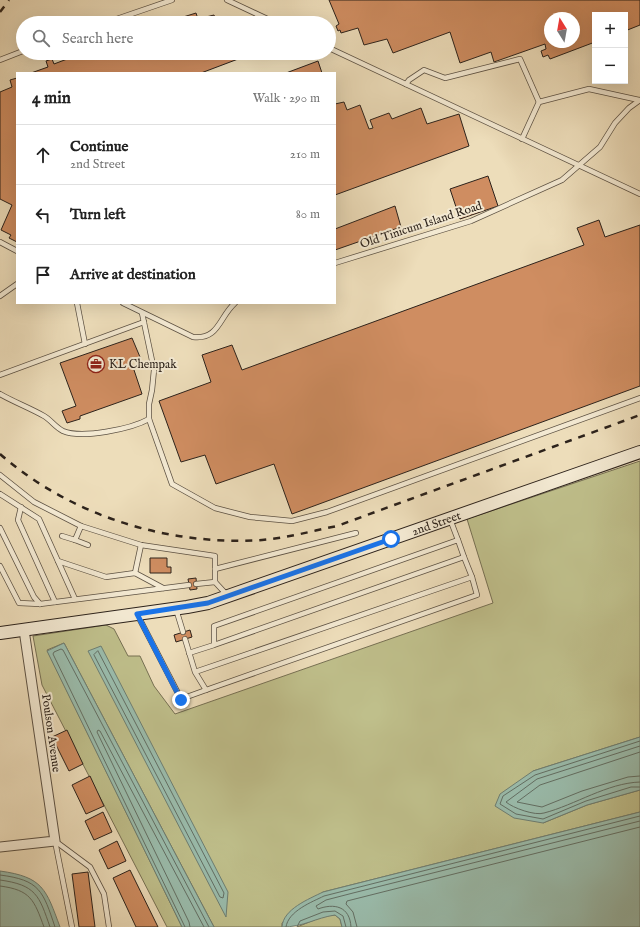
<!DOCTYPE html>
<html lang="en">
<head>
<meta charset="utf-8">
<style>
	body { margin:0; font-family:"IM FELL English",serif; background:#f2f2f2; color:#222 }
	.controls { position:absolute; right:12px; top:12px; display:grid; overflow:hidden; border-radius:0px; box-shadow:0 4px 16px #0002 }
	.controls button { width:36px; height:36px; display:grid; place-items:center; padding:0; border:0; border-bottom:1px solid #e0e0e0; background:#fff; color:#222; font:20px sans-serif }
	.compass { position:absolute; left:544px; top:12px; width:36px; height:36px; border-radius:50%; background:#fff; box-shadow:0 4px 16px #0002; rotate:349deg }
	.stop { position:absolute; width:12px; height:12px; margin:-9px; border:3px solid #1a73e8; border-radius:50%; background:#fff }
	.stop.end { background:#1a73e8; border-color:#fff; box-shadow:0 1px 4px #0008 }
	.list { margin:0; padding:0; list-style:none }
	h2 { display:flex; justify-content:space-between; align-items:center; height:52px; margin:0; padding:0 16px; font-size:17px }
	h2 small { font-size:13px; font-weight:400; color:#767676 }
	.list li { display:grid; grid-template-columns:26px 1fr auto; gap:12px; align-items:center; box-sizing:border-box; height:60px; padding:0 16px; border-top:1px solid #e0e0e0 }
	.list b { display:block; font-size:15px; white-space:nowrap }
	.list p { margin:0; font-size:13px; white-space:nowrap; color:#767676 }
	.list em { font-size:13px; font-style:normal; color:#767676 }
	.icon { flex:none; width:22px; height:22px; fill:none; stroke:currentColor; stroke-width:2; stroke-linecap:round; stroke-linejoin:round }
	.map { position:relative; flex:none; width:640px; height:927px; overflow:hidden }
	.search { position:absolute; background:#fff; box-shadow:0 4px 16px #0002; left:16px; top:16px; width:320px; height:44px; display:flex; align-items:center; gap:10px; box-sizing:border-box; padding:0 14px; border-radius:22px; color:#767676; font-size:15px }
	.panel { position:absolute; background:#fff; box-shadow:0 4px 16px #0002; left:16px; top:72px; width:320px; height:232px; border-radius:0px }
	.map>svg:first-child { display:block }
	.green { fill:#bfbf8b; stroke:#767053 }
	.water { fill:#9abcac; stroke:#6e7e72 }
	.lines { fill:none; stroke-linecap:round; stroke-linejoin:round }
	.shore { stroke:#636f64; stroke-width:1 }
	.building { fill:#cf8d61; stroke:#2c221b; fill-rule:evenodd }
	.lane-casing { stroke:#5c5143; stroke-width:6 }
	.street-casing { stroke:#5c5143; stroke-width:11 }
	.secondary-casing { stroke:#2c221b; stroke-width:14 }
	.lane { stroke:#f3e9d2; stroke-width:4.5 }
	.street { stroke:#f3e9d2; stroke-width:9 }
	.secondary { stroke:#f3e9d2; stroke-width:12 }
	.rail { stroke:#2c221b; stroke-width:2.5; stroke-dasharray:7 7; stroke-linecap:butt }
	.route { stroke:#1a73e8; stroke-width:5 }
	.labels { text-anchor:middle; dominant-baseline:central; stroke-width:4; stroke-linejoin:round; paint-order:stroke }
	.street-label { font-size:12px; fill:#2c221b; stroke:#f3e9d2 }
	.poi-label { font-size:12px; fill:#2c221b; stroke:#f3e9d2; text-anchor:start }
</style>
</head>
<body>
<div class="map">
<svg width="640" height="927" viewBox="0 0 640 927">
	<rect width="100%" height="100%" fill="#edddba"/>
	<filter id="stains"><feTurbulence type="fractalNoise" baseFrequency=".005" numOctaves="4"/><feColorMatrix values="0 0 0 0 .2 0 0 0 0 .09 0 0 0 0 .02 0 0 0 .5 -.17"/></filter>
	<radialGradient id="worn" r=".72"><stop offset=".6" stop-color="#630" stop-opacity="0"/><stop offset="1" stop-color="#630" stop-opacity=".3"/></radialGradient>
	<g class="green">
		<polygon points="640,461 640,737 533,771 543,823 587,805 640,790 640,812 323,892 282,923 282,927 214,927 64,643 47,650 182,927 167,927 42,685 33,636 106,625 114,629 128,656 140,656 154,686 175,714 493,603 467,519"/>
		<polygon points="335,915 340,919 342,927 297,927 324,916"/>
	</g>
	<g class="water">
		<polygon points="64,643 214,927 182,927 47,651"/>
		<polygon points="101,646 228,892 226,917 88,651"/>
		<polygon points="640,737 640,790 587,805 543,823 514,818 495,806 500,794 533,771"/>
		<path d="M640,812V927H342L340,919L335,915C315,918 304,927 282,927C283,909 309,899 323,892Z"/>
		<path d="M0,871C43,877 46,889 60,927H0Z"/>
	</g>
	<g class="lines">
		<g class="shore">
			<polygon points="98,651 224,893 223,898 220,897 94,655"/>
			<polyline points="640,741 535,775 503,796 500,804 516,814 543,819 586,801 631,787 640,787"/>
			<path d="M640,746L537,779L506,802C513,808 535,816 544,813C575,805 607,783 640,782"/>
			<polyline points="640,752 540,785 517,802 542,807 582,791 628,777 640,776"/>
			<path d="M0,875C40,880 43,891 55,927"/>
			<path d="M0,880C36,885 39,895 50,927"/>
			<path d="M0,886C31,890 34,900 44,927"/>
			<polyline points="185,927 53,654 54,652 61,649 63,650 209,927"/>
			<polyline points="190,927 189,922 97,732 98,730 100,731 204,927"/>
			<path d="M286,927C288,911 312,902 324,896L640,816"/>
			<polyline points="297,927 300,921 323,912 335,911 343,916 346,927"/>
			<path d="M351,927C350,906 334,903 318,909L316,906L326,900L353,893L640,821"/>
			<polyline points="357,927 353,912 346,904 347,901 640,827"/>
		</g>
	</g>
	<g class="building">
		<path d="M329,0H640V25L625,31V15H595V42L550,59L548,55L543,57L541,51L546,49L545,44L494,62L491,52L460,63L450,32L393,53L387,39L364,45L358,28L341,33L340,30L338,31L336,26L339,24ZM550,18H574V42H550Z"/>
		<polygon points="196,13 198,19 214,15 217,23 164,23"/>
		<polygon points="161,19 162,23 149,23"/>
		<polygon points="83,53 254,53 201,73 31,73 48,67 46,61 52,59 54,64"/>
		<polygon points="318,61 322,73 286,73"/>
		<polygon points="17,78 17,242 9,238 11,235 1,230 12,205 0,199 0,92 12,87 10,80"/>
		<polygon points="344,102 347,110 360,105 369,129 373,128 370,120 389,113 392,119 421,108 427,124 459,114 469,146 335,195 335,104"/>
		<polygon points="488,176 498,206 460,219 450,189"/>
		<polygon points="395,206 401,227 335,250 335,229"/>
		<polygon points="599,220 605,237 640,225 640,386 292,514 274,464 216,484 205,455 181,462 159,401 211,382 202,355 232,345 242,370 584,245 577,228"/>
		<polygon points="132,338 140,357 131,361 142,394 80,416 80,419 67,423 62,411 76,406 60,363"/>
		<polygon points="150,558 167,558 167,567 171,567 171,573 150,573"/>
		<polygon points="196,578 197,589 190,590 188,579"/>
		<polygon points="190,630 192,637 176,642 174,635"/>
		<polygon points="67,730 83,764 69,771 52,737"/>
		<polygon points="90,776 104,806 86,814 72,785"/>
		<polygon points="103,812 112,832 94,840 85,821"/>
		<polygon points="117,841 126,861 108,869 99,850"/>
		<polygon points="130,870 158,927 136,927 113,878"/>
		<polygon points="88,872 95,927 79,927 72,874"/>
	</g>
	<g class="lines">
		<g class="lane-casing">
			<g id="lane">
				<polyline points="227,0 276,23"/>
				<polyline points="105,23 172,0"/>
				<polyline points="329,48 640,194"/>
				<polyline points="0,60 23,51"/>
				<polyline points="406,84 409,80 424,70 445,78 520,59 539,102 589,89 639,100"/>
				<polyline points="522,139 539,102"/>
				<polyline points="0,242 17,251"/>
				<polyline points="335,263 471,221 562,180 600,147 615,123 629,108 640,100"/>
				<polyline points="0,296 17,284"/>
				<polyline points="77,303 85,344"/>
				<path d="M123,303L193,337C219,340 219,317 235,303"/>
				<polyline points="142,313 154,370 152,390 149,404 149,419 172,484 215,508 250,517 292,521 327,512 640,398"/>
				<polyline points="0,375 144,322"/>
				<path d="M0,394C14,402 30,408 44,416C51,420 55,427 63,431C82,439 131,429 149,419"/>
				<polyline points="0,475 34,502 81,526 141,545 215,556 215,582"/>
				<polyline points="0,494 39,519 75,599"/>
				<polyline points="21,507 18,520 55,602"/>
				<polyline points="450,519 458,540"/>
				<polyline points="81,526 75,540 88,545"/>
				<polyline points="0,528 34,597 40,604"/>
				<polyline points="62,536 75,540"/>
				<polyline points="464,557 472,577"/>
				<polyline points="58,561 106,577 135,573 163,588"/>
				<polyline points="0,566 19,603 40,604 189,585"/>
				<polyline points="215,569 356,533"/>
				<polyline points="135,573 141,545"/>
				<polyline points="196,584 215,582 227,595"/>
				<polyline points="176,609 183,632"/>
				<polyline points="137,614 181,699 206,690"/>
				<polyline points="185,639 195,672 206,690 477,595 472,577 195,672"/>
				<polyline points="189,653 214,645 464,557 458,540 214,626 214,645"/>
				<polyline points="55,841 90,867 104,894 109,927"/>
				<polyline points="55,841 72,927"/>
			</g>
		</g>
		<g class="street-casing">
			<polyline id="street" points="0,847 55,841 24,630"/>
		</g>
		<g class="secondary-casing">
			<g id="secondary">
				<path id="s1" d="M0,633L187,607L208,603L640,452"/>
			</g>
		</g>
		<use href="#lane" class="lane"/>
		<use href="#street" class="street"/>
		<use href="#secondary" class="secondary"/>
		<g class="rail">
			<polyline points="0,12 9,0"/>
			<path d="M0,454C71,516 168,546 262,540C287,538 312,531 337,526L640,415"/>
		</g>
	</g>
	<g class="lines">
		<polyline class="route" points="181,700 137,614 208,603 391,539"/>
	</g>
	<defs>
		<g id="office-ring" transform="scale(0.9)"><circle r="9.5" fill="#f3e9d2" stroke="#8f2418" stroke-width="1.5"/><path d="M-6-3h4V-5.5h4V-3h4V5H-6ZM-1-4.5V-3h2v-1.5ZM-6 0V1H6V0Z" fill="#8f2418"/></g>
	</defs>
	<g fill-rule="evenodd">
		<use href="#office-ring" x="96" y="364"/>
	</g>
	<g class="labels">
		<g class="street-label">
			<text transform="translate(421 225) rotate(-18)">Old Tinicum Island Road</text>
			<text stroke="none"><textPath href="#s1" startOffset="452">2nd Street</textPath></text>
			<text transform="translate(51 733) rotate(82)">Poulson Avenue</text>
		</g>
		<g class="poi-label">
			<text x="109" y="364">KL Chempak</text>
		</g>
	</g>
	<rect width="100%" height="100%" filter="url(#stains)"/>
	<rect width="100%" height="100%" fill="url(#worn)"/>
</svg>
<div class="controls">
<button>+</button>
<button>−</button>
</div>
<svg class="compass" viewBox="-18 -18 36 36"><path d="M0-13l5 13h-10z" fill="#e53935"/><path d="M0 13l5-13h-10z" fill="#767676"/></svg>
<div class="stop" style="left:391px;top:539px"></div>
<div class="stop end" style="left:181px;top:700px"></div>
<div class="search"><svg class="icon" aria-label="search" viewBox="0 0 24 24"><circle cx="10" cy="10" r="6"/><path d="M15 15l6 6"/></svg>Search here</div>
<section class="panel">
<h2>4 min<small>Walk · 290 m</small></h2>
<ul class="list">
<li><svg class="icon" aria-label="ahead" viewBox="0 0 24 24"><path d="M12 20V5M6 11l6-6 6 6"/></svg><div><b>Continue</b><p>2nd Street</p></div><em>210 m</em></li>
<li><svg class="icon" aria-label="left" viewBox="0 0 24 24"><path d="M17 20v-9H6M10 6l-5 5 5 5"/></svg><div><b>Turn left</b></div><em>80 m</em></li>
<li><svg class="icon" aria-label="arrive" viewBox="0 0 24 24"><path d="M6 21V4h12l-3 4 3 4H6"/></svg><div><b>Arrive at destination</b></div></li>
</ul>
</section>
</div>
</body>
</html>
